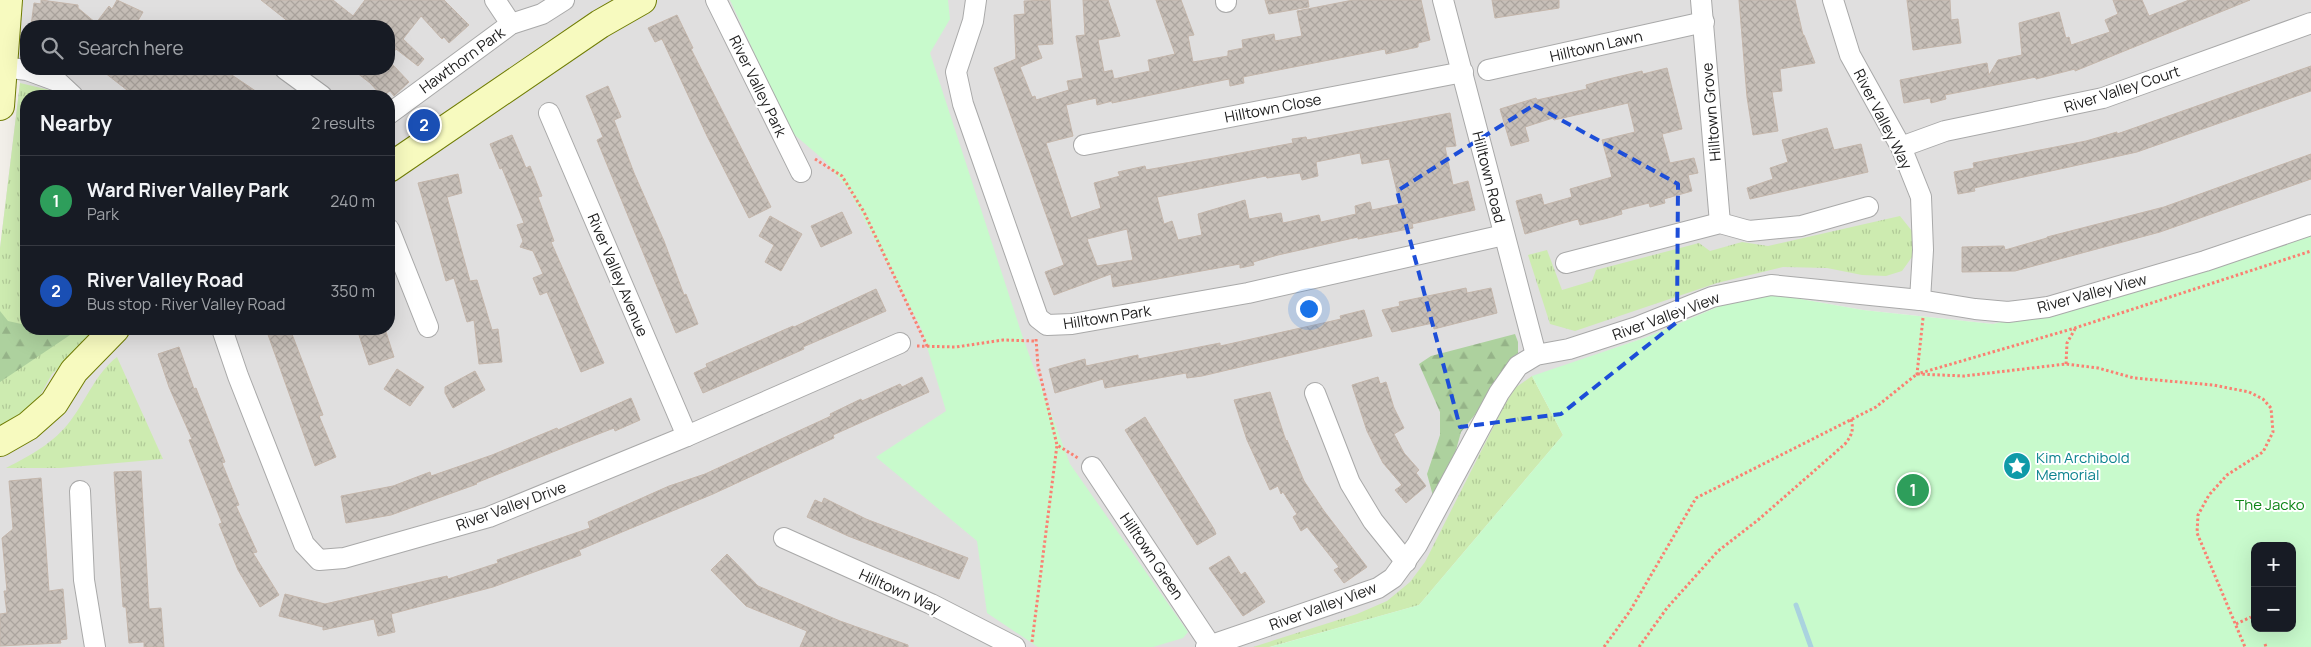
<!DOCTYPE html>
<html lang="en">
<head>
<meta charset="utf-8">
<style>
	body { margin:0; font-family:Manrope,sans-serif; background:#20242c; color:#f1f3f6 }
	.controls { position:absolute; right:15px; bottom:15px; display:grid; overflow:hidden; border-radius:10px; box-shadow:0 5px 20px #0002 }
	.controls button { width:45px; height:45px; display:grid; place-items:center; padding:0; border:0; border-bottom:1px solid #363941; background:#171b24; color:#f1f3f6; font:25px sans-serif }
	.you { position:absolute; left:1308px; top:308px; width:18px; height:18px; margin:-12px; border:4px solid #fff; border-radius:50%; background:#1a73e8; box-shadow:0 0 0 8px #1a73e833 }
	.badge { display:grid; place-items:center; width:32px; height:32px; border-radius:50%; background:#d40000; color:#fff; font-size:16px; font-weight:700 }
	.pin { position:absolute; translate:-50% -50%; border:2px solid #fff; box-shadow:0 1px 5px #0006 }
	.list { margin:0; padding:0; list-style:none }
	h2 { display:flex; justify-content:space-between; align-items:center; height:65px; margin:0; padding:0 20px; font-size:21px }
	h2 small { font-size:16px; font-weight:400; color:#9ea1a6 }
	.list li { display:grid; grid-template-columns:32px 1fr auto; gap:15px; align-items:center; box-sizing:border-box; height:90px; padding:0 20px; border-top:1px solid #363941 }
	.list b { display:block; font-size:19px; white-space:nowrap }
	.list p { margin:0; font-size:16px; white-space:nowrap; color:#9ea1a6 }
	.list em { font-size:16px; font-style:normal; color:#9ea1a6 }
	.icon { flex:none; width:28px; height:28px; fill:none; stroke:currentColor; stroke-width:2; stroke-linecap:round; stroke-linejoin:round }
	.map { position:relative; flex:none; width:2311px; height:647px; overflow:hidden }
	.search { position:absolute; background:#171b24; box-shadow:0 5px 20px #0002; left:20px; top:20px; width:375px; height:55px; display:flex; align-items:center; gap:12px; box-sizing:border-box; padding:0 18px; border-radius:20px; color:#9ea1a6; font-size:19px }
	.panel { position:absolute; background:#171b24; box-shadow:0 5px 20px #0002; left:20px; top:90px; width:375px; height:245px; border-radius:20px }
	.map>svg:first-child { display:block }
	.residential { fill:#e0dfdf; fill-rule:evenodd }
	.grass { fill:url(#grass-tufts) }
	.forest { fill:url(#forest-firs) }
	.park { fill:#c8facc; fill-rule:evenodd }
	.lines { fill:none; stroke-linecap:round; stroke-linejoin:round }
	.stream { stroke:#aad3df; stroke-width:5 }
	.building { fill:url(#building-cross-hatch); stroke:#c4b6ab; fill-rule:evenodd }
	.street-casing { stroke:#a9a9a9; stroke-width:22 }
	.secondary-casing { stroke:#707d05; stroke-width:30 }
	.path { stroke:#fa8072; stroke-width:3; stroke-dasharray:2.5 2.5; stroke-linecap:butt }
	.street { stroke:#fff; stroke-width:20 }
	.secondary { stroke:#f7fabf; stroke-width:28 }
	.marked { fill:none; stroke:#1d4ed8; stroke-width:4; stroke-dasharray:10 6; stroke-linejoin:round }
	.labels { text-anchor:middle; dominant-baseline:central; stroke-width:4; stroke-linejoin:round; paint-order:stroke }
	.street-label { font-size:15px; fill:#222; stroke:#fff }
	.culture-label { font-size:15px; fill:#0d838f; stroke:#fff; text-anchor:start }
	.park-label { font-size:15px; fill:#0c8416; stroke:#fff }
</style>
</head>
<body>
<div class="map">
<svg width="2311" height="647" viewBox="0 0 2311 647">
	<defs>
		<pattern id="grass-tufts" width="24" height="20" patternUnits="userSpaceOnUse" patternTransform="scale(1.25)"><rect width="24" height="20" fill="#cdebb0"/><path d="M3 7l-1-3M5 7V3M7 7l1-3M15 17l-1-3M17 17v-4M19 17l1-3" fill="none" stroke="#b0c997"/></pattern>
		<pattern id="forest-firs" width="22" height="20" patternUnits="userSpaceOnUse" patternTransform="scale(1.25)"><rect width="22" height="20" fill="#add19e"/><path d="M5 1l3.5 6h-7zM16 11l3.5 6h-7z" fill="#95b388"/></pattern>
		<pattern id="building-cross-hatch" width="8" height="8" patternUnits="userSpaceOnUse" patternTransform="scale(1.25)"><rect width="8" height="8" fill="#c7bfb8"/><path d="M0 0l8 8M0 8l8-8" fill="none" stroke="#aba49e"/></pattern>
	</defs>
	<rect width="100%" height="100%" fill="#f2efe9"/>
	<path class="residential" d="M19,0H2311V235L2128,291L1993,324L1863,310L1755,291L1647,337L1532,377L1563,435L1419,605L1269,647H0V248L20,83L14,54ZM26,26H389V69H26ZM26,96H389V329H26Z"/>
	<g class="grass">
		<polygon points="20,83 58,92 63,96 26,96 26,329 101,329 52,374 37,401 21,421 0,426 0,248"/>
		<polygon points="1900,216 1912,231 1912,257 1902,271 1886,276 1862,275 1827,268 1783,267 1717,283 1575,331 1550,324 1528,255 1547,250 1562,290 1592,281 1596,270 1699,243 1710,251 1742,242 1768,246"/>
		<path d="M117,357L163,459L60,468H6C31,455 54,443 71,420C87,399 96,373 117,357Z"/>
		<polygon points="1532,376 1563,435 1419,605 1269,647 1253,647 1357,614 1387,601 1410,582 1425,562 1504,406 1515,388"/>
	</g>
	<g class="forest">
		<polygon points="0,311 8,321 26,325 26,329 79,329 0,382"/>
		<polygon points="1515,334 1518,342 1518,353 1493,383 1478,411 1461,432 1453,461 1433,496 1427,474 1440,435 1440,412 1419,364 1431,356"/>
	</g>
	<g class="park">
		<polygon points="730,0 948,0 950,19 930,53 1024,341 1070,464 1188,632 1183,638 1153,647 1038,647 987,613 977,541 876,457 946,411 922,330 849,190 824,160 790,131"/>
		<path d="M2311,235V647H1270L1419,605L1563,435L1532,376L1647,337L1755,291L1863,310L1993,324L2128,291ZM2255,546H2292V628H2255Z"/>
	</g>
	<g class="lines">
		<polyline class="stream" points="1796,605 1811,647"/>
	</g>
	<g class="building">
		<polygon points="41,0 78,5 78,8 96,23 109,6 112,9 117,0 143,12 135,26 31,26 34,3 41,4"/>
		<polygon points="261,0 333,0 353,16 365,0 444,0 469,25 449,43 444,37 442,39 421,16 403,39 424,59 418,66 396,49 389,59 389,26 294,26"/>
		<path d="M1050,0L1053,44L1037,45L1042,58L1020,67L1032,97L1035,96L1036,100L1069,90L1067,81L1083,78L1076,36L1085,35L1083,0H1108L1120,36L1098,40L1104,72L1112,70L1114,79L1150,71L1148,60L1175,54L1156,0H1181L1194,35L1188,36L1193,62L1228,56V51L1243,48L1242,40L1274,34L1275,41L1302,36L1297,11L1353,0H1421L1430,40L1418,43V47L1386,54L1385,49L1243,77L1244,83L1230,86L1229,79L1112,103V101L1097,105L1096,98L1066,105L1073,136L1046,143L1071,218L1101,208L1094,183L1120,176L1118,172L1145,166L1146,170L1214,158L1293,143L1292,139L1306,137L1307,140L1450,113L1456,146L1445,147L1453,185L1468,181L1475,210L1412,224L1413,228L1358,239V237L1278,255L1253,262L1254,265L1240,268V264L1113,287L1111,274L1054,295L1045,272L1064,265L994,68L1016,59L1014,15L1025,14L1024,1ZM1360,153L1362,164L1389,159L1400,204L1372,210L1370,202L1355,206L1356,214L1321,222L1319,215L1283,223L1281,213L1249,219L1245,200L1198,214L1202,235L1178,240L1172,221L1164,224L1157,197L1266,176L1267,178L1300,173L1302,180L1318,176L1316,162ZM1127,229L1133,260L1097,266L1087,239Z"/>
		<polygon points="1265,0 1308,0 1309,7 1269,14"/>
		<polygon points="1492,0 1559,0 1559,8 1495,18"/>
		<polygon points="1739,0 1795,0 1803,35 1804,35 1815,63 1780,69 1782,91 1772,92 1778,131 1753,135 1747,97"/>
		<polygon points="1907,0 1950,0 1951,20 1958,19 1961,43 1913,50"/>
		<polygon points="2113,0 2142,0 2149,16 2189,0 2250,0 2075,71 2075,69 2036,79 2036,77 1945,95 1946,99 1931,103 1930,98 1904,103 1900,80 1987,63 1989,75 1998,60 2022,55 2019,23 2059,12 2066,38 2069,37 2071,45 2110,32 2105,20 2118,14"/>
		<polygon points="677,15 693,48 691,49 771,207 749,218 707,136 662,39 655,42 648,28"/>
		<polygon points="392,64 409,82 394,96 390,91 382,96 370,83 352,69 389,69"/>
		<polygon points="2311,66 2311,91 2137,152 1974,188 1975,191 1958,194 1954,172 1974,168 1973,163 2086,141 2117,132 2117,134"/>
		<polygon points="1667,68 1682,129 1662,134 1670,163 1694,158 1698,173 1688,175 1692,191 1664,199 1665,203 1650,207 1649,203 1621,210 1622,214 1608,218 1580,225 1578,219 1525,234 1516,201 1541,194 1544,205 1572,197 1570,189 1612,177 1602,140 1635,132 1628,103 1554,120 1553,118 1525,127 1529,141 1511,146 1500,109 1536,98 1537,100 1587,89 1586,85 1600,81 1642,71 1643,74"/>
		<polygon points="100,69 223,69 263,96 121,96 127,90"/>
		<polygon points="608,86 621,117 614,120 634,173 664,241 684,295 686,294 698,324 676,333 597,140 603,137 586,96"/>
		<polygon points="1827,128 1834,150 1861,144 1868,172 1750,199 1747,188 1773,179 1770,168 1788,162 1782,140"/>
		<polygon points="512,135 526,168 530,166 542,196 538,197 554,241 551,242 604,363 581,372 547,292 540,295 533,278 543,274 533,251 520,247 523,241 517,225 524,223 502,168 500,169 490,144"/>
		<polygon points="2311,154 2311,179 2160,232 2015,271 1962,272 1962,247 2004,246 2005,250 2047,238 2047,237 2164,207"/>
		<polygon points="458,174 462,193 447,197 470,281 477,280 492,330 498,329 502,362 479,364 474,320 467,322 454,278 446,281 418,183"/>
		<polygon points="842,212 852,233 821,247 811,226"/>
		<polygon points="770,216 802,234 781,271 765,262 774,245 759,236"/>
		<polygon points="1466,288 1467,293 1491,288 1497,313 1434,329 1433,323 1392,332 1382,310 1400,306 1399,302"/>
		<polygon points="876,289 886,311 803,347 804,349 761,368 703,393 694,373 707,367 706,364 793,326 794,327"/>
		<polygon points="1364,310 1372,336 1202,376 1187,378 1186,373 1105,388 1103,379 1055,393 1049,369 1085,359 1086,366 1138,355 1138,359 1220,343 1220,346 1341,319 1340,316"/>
		<polygon points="266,329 290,329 323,415 319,416 336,457 315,466"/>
		<polygon points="357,329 385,329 394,357 369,365"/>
		<polygon points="179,347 194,389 196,388 225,462 222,463 239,505 236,506 257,552 253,553 279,595 260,607 238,570 219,524 222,523 189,440 192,439 169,387 158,354"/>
		<polygon points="397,369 424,387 410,406 384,389"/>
		<polygon points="475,371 485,390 453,408 445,393 445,387"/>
		<polygon points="922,377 929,392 833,435 834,438 713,494 579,550 581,555 493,587 391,614 395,632 378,636 374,619 323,630 323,627 279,616 285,594 325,604 447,576 448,579 498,563 497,560 590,528 588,522 669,486 705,474 831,416 830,414 861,399 862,401 900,384 902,387"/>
		<polygon points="1378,377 1380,384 1386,382 1394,408 1404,428 1394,434 1404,453 1419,470 1416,473 1426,486 1406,503 1395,490 1402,485 1383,463 1367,431 1352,385"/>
		<polygon points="1270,392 1286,441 1287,440 1304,481 1324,511 1367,567 1344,583 1334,570 1339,567 1307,527 1301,531 1293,517 1297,514 1283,492 1281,494 1278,486 1270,490 1247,440 1234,400"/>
		<polygon points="631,398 640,420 615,431 614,428 575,443 476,483 477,484 391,515 346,523 341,496 393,486 430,472 431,476 492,455 557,428 558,430"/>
		<polygon points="1145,417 1214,529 1216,534 1197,545 1125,430"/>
		<polygon points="141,471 149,609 161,608 164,647 144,647 144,642 129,643 126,607 123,607 114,472"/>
		<polygon points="41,478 49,591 63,589 67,639 60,640 61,643 0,646 0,614 7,613 4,591 7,591 2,538 13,529 9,481"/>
		<polygon points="824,498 866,519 968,558 959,579 848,536 807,517 815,500 822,503"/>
		<polygon points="727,554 758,586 840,621 908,645 908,647 800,647 807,631 746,606 711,570"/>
		<polygon points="1229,556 1241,575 1245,572 1265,602 1243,616 1209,568"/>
	</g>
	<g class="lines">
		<g class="street-casing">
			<g id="street">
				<polyline points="495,0 511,24"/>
				<polyline points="716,0 801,172"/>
				<polyline points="976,0 973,21 956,72 963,104 1038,318 1047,325 1072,324 1248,293 1504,235"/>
				<polyline points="1226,0 1226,2"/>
				<polyline points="1443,0 1536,355"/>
				<polyline points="1701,0 1720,223"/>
				<polyline points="1833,0 1850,55 1901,147 1921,197 1923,250 1920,300"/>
				<polyline points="3,67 27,70 57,81 73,96"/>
				<polyline points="285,69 322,96"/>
				<polyline points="1488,70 1704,22"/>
				<polyline points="549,113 687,436"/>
				<polyline points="389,114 511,24 542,14 564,0"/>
				<polyline points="1084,145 1463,72"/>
				<polyline points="1901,147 1945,131 2103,98 2311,23"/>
				<polyline points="389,229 428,327"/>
				<polyline points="1566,263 1720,223 1749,231 1801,226 1868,207"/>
				<polyline points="222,329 238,376 304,544 319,560 344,558 489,517 687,436 900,343"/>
				<polyline points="1315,393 1350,483 1373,521 1406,562"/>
				<polyline points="1092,467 1211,646"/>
				<polyline points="80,491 84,580 95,647"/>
				<polyline points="784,538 931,604 1015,647"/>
				<polyline points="1206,647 1378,588 1393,578 1417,545 1499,393 1518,366 1536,355 1569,349 1637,327 1712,297 1771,285 1920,300 1975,309 2008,312 2048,307 2205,261 2311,225"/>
			</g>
		</g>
		<g class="secondary-casing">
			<g id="secondary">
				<polyline points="0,106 8,0"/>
				<polyline points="389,168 600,24 642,0"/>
				<polyline points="0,442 28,426 54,403 74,371 115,329"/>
			</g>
		</g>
		<g class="path">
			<polyline points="815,159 842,176 864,212 928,348"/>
			<polyline points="1923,318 1917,374 2075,328 2311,251"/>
			<polyline points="1036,339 1038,366 1057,445 1078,458"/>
			<polyline points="917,346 956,347 1003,340 1035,341"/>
			<polyline points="2066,364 2067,343 2075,329"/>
			<polyline points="2236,624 2251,617"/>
			<polyline points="1032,642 1057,445"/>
			<polyline points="2265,644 2266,647"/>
			<polyline points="1604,647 1630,611 1696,498 1876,407 1917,374 1964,376 2066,364 2098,368 2134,378 2213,385 2249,392 2263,399 2271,408 2273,432 2263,452 2227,475 2209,495 2198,515 2197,533 2245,647"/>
			<path d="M1639,647L1667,608L1718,551L1758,520L1845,444C1852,435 1854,430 1851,419"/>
		</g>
		<use href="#street" class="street"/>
		<use href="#secondary" class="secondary"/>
	</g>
	<path class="marked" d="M1534,105L1678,184L1677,322L1561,414L1460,427L1397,191Z"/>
	<defs>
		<g id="sight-disc" transform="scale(1.4375)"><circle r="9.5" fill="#0f9aa8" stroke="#fff"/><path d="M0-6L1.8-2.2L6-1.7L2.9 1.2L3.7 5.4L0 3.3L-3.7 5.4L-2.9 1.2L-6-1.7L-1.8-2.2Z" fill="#fff"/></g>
	</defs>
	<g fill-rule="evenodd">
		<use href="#sight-disc" x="2017" y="466"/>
	</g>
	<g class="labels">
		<g class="street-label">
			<text transform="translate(1596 46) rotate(-13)">Hilltown Lawn</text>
			<text transform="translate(462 60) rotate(-36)">Hawthorn Park</text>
			<text transform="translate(758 86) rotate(64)">River Valley Park</text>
			<text transform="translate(2122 89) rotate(-18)">River Valley Court</text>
			<text transform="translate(1273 108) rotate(-11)">Hilltown Close</text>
			<text transform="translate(1711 112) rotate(-95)">Hilltown Grove</text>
			<text transform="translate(1883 119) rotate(63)">River Valley Way</text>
			<text transform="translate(1489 177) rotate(76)">Hilltown Road</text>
			<text transform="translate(618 275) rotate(67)">River Valley Avenue</text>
			<text transform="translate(2092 293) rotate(-15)">River Valley View</text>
			<text transform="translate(1666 316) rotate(-20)">River Valley View</text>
			<text transform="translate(1107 317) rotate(-9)">Hilltown Park</text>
			<text transform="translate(511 506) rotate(-20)">River Valley Drive</text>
			<text transform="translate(1152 556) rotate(56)">Hilltown Green</text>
			<text transform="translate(900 591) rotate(24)">Hilltown Way</text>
			<text transform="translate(1323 606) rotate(-20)">River Valley View</text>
		</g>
		<g class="culture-label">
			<text x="2036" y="457">Kim Archibold<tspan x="2036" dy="17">Memorial</tspan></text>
		</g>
		<g class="park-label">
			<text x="2270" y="504">The Jacko</text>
		</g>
	</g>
</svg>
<div class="controls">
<button>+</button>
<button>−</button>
</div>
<div class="you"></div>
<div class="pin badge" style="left:1913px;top:490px;background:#2e9e5b">1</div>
<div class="pin badge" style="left:424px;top:125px;background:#1a4fb4">2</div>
<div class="search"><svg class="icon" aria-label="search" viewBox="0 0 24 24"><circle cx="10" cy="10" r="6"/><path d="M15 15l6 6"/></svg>Search here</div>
<section class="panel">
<h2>Nearby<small>2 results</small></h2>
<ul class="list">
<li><span class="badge" style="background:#2e9e5b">1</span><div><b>Ward River Valley Park</b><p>Park</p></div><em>240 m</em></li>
<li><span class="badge" style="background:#1a4fb4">2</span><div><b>River Valley Road</b><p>Bus stop · River Valley Road</p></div><em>350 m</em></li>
</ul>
</section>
</div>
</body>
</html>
